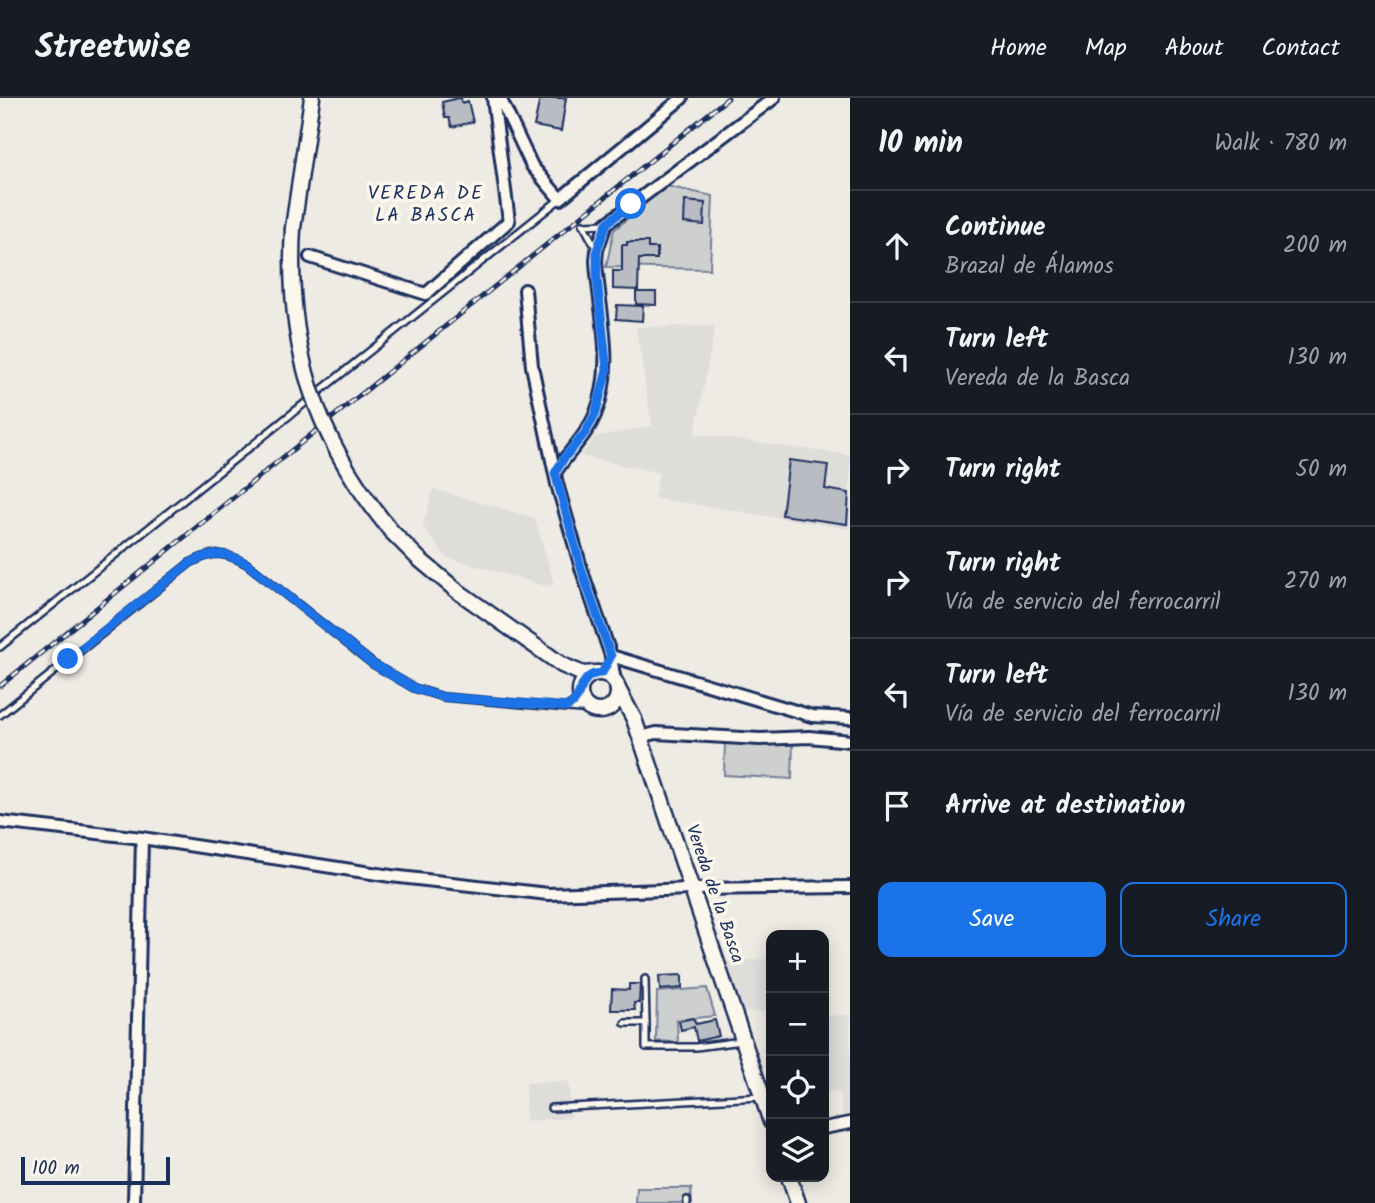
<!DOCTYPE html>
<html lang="en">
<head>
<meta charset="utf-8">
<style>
	body { margin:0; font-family:Kalam,sans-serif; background:#242831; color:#f1f3f6 }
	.controls { position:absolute; right:21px; bottom:21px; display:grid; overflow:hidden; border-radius:14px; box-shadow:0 4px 18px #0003 }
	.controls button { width:63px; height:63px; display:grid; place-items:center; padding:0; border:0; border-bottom:2px solid #363941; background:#171b24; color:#f1f3f6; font:35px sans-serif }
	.scale { position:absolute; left:21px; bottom:18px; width:149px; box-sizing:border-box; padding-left:7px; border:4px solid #1b2f5e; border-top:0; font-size:19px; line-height:24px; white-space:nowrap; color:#1b2f5e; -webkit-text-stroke:5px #fbf7ec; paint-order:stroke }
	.stop { position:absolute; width:21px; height:21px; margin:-16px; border:5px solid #1a73e8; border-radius:50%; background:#fff }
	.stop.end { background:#1a73e8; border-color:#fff; box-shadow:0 2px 7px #0008 }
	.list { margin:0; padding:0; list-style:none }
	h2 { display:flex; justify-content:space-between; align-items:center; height:91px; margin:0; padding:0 28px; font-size:30px }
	h2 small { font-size:23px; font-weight:400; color:#9ea1a6 }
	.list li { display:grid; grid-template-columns:46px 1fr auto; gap:21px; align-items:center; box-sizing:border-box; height:112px; padding:0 28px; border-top:2px solid #363941 }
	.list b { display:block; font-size:26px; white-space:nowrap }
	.list p { margin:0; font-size:23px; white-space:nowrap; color:#9ea1a6 }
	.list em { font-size:23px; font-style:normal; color:#9ea1a6 }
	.actions { display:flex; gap:14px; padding:21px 28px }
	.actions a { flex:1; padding:16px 0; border:2px solid #1a73e8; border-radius:14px; text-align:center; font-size:24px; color:#1a73e8 }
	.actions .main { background:#1a73e8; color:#fff }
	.icon { flex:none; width:38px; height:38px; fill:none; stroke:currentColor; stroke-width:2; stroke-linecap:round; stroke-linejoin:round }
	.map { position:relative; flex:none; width:850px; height:1105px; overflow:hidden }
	header { display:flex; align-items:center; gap:42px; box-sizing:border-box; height:98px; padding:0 35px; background:#171b24; border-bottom:2px solid #363941 }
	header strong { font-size:33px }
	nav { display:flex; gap:38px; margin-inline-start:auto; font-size:24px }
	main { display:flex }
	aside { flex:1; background:#171b24 }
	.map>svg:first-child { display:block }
	.built { fill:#deddda }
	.green { fill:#cecfcf; stroke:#747f96; stroke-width:2 }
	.building { fill:#b9bcc3; stroke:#1b2f5e; stroke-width:2 }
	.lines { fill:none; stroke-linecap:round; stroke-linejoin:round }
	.service-casing { stroke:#1b2f5e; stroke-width:10 }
	.minor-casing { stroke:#1b2f5e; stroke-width:16 }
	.tertiary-casing { stroke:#1b2f5e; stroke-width:19 }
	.service { stroke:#fbf7ec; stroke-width:5 }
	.minor { stroke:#fbf7ec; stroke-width:10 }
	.tertiary { stroke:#fbf7ec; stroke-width:14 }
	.rail-casing { stroke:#1b2f5e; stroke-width:5 }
	.rail { stroke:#fbf7ec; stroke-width:2.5; stroke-dasharray:8; stroke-linecap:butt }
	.tertiary-bridge-casing { stroke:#1b2f5e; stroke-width:19; stroke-linecap:butt }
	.tertiary-bridge { stroke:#fbf7ec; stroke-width:14 }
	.route { stroke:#1a73e8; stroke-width:9 }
	.labels { text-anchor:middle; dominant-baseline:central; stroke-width:7; stroke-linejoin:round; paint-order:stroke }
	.street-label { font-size:18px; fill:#1b2f5e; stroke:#fbf7ec }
	.neighbourhood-label { font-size:19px; letter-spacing:2px; fill:#1b2f5e; stroke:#fbf7ec }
</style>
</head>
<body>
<header>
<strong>Streetwise</strong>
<nav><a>Home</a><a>Map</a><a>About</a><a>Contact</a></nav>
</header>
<main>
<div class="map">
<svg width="850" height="1105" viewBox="0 0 850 1105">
	<rect width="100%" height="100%" fill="#eeebe4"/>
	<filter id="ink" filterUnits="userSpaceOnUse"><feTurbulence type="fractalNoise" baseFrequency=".0143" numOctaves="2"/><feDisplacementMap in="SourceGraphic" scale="14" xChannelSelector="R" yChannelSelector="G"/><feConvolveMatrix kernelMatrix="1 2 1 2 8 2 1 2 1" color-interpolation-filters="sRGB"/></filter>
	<g filter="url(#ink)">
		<g class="built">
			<polygon points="715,228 695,336 850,357 850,431 654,400 659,375 581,358 594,339 652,328 636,229"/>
			<polygon points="433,391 535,420 554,486 549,489 446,459 423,429"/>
			<polygon points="771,861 771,913 738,914 717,864"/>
			<polygon points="850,917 850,1019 843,1020 840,994 825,993 824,918"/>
			<polygon points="569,983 571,1020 525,1023 526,985"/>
		</g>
		<g class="green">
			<polygon points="666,88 713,98 710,171 606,169 614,132"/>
			<polygon points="725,642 793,644 792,681 724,677"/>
			<polygon points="707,890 715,918 677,922 678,944 656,943 657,894"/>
			<polygon points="637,1090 691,1090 692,1105 636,1105"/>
		</g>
		<g class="building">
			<polygon points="459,0 461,0 462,5 468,3 473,24 452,29 449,20 445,20 442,4"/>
			<polygon points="540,0 566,0 561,33 534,28"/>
			<polygon points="685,103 705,105 704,127 684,125"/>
			<polygon points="627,144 648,144 648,150 657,150 657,161 639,161 638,192 613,191 613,173 622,173 622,147 627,147"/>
			<polygon points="636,194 656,194 656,207 636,206"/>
			<polygon points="617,207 643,208 642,223 616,221"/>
			<polygon points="789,362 828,367 825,391 849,395 847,426 782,417"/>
			<polygon points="682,877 682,890 660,892 659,878"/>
			<polygon points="629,886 640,886 639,905 634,905 635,912 611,912 612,891 629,892"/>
			<polygon points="693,920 696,926 715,922 719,938 697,943 694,929 681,932 679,923"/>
		</g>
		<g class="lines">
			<g class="service-casing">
				<g id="service">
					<polyline points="583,126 597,152"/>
					<polyline points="583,127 605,126"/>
					<polyline points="0,549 560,101"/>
					<polyline points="567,609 575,604 580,596"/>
					<path d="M0,617L190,465C214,453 223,453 247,466L373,566L414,590L443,599L591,612"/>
					<polyline points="645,881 646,925"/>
					<polyline points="625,925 646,925 646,949 696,949 742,943"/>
					<polyline points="551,1010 761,999"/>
					<polyline points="687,1102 687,1105"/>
				</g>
			</g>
			<g class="minor-casing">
				<g id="minor">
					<polyline points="500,0 532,68 560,101 682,0"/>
					<polyline points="310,159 426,196 509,123 493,0"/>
					<polyline points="525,192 532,268 557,386 582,473 611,558 615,584"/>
					<path d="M555,375C567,355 586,339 595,317C616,266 599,216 596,163L597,152L606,126L774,0"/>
					<polyline points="611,558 812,618 850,620"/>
					<polyline points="640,639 656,635 760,641 809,639 850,643"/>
					<polyline points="0,724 142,740 134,1105"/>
					<polyline points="142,740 391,778 548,796 691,791 850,789"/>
					<polyline points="824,1030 850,1025"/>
				</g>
			</g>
			<g class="tertiary-casing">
				<g id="tertiary">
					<polyline points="293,130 312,0"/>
					<polyline points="391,433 419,461 456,492 562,567 583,576 597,575"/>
					<circle cx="599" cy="594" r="19"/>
					<polyline points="618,591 634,621 771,1024"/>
					<polyline points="789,1079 798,1105"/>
				</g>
			</g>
			<use href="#service" class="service"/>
			<use href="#minor" class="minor"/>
			<use href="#tertiary" class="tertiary"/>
			<g class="rail-casing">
				<polyline id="rail" points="0,588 728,0"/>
			</g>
			<use href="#rail" class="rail"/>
			<g class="tertiary-bridge-casing">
				<path id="tertiary-bridge" d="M293,130C286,250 315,340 391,433"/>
			</g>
			<use href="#tertiary-bridge" class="tertiary-bridge"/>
		</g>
	</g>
	<g class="lines" filter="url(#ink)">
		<path class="route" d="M68,561L190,465C214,453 224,453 247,466L373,566L414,590L443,599L567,609C585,600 577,575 602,575L611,558L582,473L555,375L564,360L585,335L595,317L601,295L607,272L597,181V152L607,125L631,106"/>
	</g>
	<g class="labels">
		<g class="street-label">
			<text transform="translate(714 796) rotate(71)">Vereda de la Basca</text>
		</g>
		<g class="neighbourhood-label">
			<text x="426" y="96">VEREDA DE<tspan x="426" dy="22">LA BASCA</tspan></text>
		</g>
	</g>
</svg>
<div class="controls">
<button>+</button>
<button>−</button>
<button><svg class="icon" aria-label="locate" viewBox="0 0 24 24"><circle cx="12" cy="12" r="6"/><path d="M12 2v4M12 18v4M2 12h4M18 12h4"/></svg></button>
<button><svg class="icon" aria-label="layers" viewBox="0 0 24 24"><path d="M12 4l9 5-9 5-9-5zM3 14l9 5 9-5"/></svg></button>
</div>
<div class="scale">100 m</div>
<div class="stop" style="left:631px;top:106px"></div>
<div class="stop end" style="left:68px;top:561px"></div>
</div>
<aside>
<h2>10 min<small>Walk · 780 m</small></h2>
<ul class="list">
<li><svg class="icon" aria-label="ahead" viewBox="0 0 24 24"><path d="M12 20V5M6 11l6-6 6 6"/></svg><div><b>Continue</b><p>Brazal de Álamos</p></div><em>200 m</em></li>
<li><svg class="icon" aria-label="left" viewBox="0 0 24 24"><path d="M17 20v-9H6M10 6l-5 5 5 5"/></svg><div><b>Turn left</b><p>Vereda de la Basca</p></div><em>130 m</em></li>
<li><svg class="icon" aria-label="right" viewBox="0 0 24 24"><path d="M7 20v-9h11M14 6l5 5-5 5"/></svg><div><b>Turn right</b></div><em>50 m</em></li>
<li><svg class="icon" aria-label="right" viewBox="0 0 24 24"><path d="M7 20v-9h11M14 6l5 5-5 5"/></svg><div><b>Turn right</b><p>Vía de servicio del ferrocarril</p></div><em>270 m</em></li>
<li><svg class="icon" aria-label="left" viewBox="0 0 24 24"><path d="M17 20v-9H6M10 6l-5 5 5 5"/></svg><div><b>Turn left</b><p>Vía de servicio del ferrocarril</p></div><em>130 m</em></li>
<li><svg class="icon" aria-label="arrive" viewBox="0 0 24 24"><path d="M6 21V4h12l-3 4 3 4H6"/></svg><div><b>Arrive at destination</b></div></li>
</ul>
<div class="actions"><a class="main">Save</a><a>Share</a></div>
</aside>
</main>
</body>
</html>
